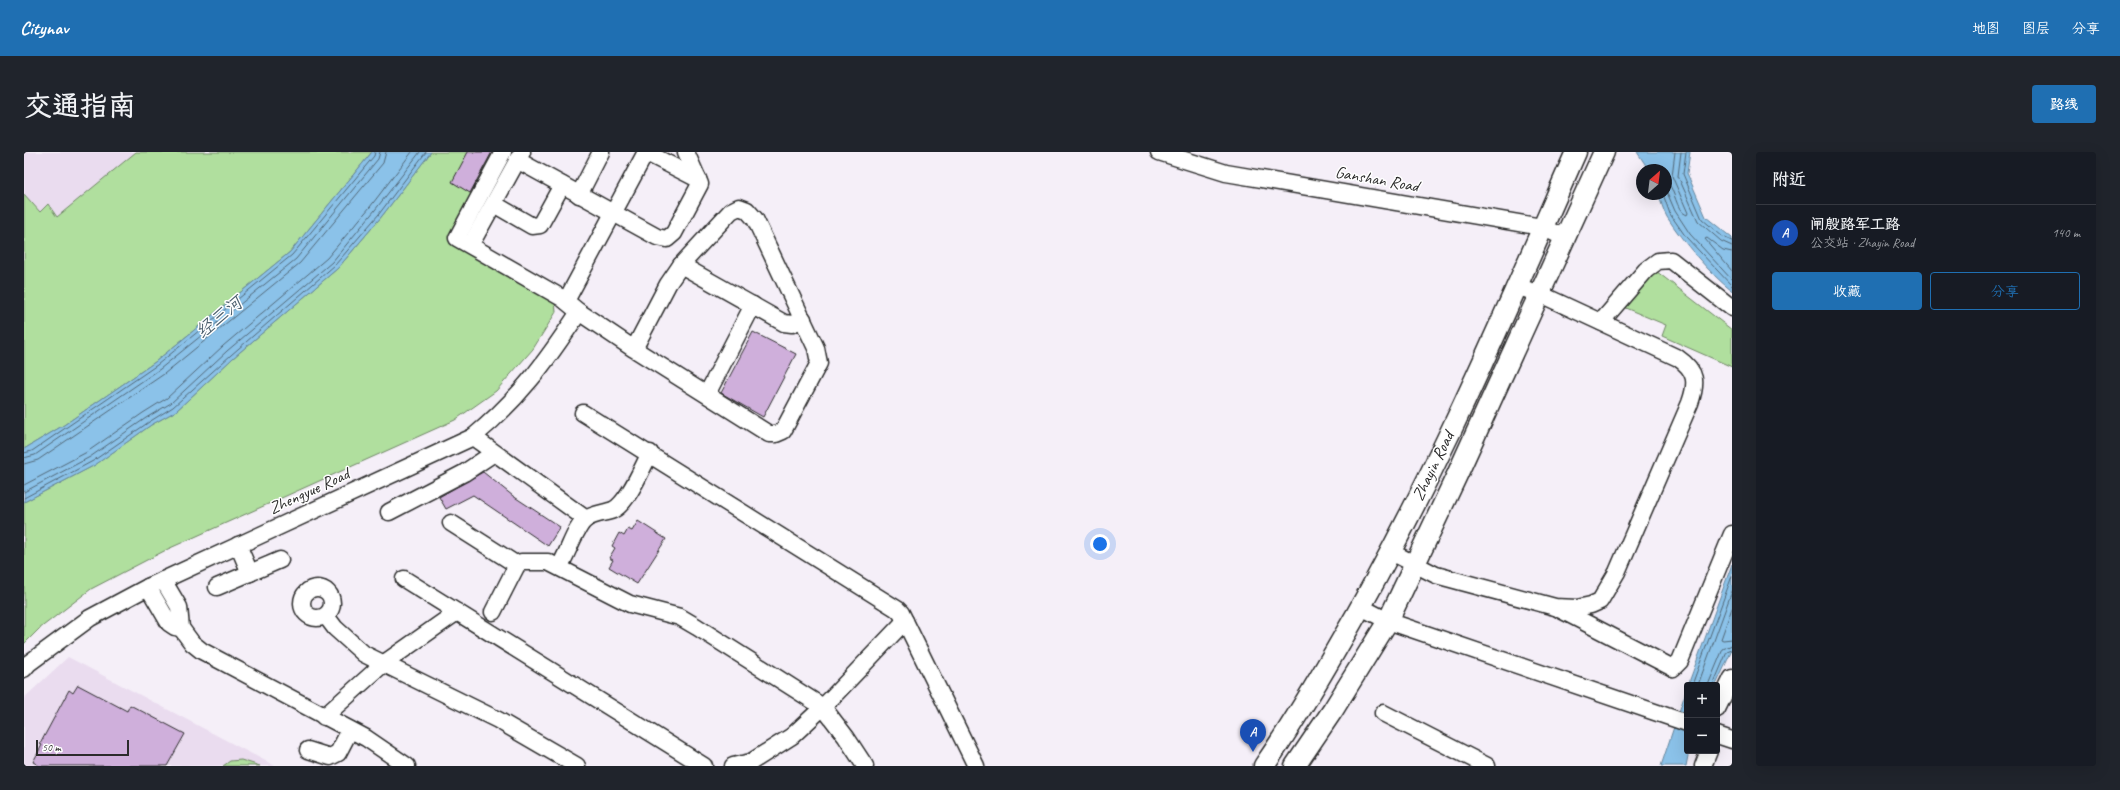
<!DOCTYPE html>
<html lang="zh">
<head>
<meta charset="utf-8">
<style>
	body { margin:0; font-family:Caveat,"LXGW WenKai TC",sans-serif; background:#20242c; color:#f1f3f6 }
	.controls { position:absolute; right:12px; bottom:12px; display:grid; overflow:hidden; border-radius:4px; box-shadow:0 4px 16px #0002 }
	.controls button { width:36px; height:36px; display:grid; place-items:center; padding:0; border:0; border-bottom:1px solid #363941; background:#171b24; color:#f1f3f6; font:20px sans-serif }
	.compass { position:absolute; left:1612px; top:12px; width:36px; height:36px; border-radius:50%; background:#171b24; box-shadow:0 4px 16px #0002; rotate:28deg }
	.scale { position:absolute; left:12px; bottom:10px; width:93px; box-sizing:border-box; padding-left:4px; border:2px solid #2b2b2b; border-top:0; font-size:11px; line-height:14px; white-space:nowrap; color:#2b2b2b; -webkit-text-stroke:3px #fff; paint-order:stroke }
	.you { position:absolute; left:1076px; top:392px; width:14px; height:14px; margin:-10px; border:3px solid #fff; border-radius:50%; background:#1a73e8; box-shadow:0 0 0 6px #1a73e833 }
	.badge { display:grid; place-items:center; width:26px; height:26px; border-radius:50%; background:#1f6fb2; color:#fff; font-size:13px; font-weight:700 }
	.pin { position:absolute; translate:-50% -33px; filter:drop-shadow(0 1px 2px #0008) }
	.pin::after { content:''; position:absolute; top:21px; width:14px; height:12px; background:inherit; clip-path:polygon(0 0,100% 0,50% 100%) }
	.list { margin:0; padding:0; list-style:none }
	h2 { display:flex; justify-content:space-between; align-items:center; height:52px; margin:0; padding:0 16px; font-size:17px }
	h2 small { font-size:13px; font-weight:400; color:#9ea1a6 }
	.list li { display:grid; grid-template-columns:26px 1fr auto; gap:12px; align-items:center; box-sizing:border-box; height:56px; padding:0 16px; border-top:1px solid #363941 }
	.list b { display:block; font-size:15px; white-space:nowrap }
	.list p { margin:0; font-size:13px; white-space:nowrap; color:#9ea1a6 }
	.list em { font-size:13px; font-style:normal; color:#9ea1a6 }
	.actions { display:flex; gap:8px; padding:12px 16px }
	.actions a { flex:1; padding:9px 0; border:1px solid #1f6fb2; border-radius:4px; text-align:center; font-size:14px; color:#1f6fb2 }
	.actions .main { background:#1f6fb2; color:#fff }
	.map { position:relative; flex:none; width:1708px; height:614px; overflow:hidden; border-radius:4px }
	header { display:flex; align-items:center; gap:24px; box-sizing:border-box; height:56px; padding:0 20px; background:#1f6fb2; color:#fff }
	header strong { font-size:19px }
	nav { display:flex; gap:22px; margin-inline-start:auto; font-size:14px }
	.intro { display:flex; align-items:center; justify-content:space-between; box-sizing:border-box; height:96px; padding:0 24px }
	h1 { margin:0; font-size:28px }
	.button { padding:10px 18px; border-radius:4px; background:#1f6fb2; color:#fff; font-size:14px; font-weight:700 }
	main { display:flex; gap:24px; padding:0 24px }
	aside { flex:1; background:#171b24; border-radius:4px; box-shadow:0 4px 16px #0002 }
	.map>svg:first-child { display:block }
	.built { fill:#eadcef }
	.green { fill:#b0df9e; stroke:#6e8564 }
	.water { fill:#8bc2e9; stroke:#65869d }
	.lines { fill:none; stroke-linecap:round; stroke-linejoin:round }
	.shore { stroke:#516777; stroke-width:1 }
	.building { fill:#cfafdb; stroke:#2b2b2b }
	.minor-casing { stroke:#2b2b2b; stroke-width:19 }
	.major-casing { stroke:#2b2b2b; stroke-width:23 }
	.minor { stroke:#fff; stroke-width:16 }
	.major { stroke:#fff; stroke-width:20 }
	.labels { text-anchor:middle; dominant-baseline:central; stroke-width:3; stroke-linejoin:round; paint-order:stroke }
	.street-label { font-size:17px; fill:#2b2b2b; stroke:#fff }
	.water-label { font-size:18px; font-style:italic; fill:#4d606e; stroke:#fff }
</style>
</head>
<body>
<header>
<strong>Citynav</strong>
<nav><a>地图</a><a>图层</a><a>分享</a></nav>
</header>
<div class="intro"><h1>交通指南</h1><a class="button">路线</a></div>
<main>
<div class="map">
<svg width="1708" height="614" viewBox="0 0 1708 614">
	<rect width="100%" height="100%" fill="#f5eff8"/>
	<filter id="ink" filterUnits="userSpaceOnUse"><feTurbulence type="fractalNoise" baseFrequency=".025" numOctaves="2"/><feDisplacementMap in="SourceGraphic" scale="8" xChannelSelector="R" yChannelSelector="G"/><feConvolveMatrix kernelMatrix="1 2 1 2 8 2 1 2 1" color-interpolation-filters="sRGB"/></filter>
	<g filter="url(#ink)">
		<g class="built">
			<polygon points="0,0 125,0 33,65 24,52 16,60 0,42"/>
			<polygon points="44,505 251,614 0,614 0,546"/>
		</g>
		<g class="green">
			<polygon points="112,0 348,0 266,100 131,210 40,273 0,297 0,42 16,60 24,52 33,65"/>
			<polygon points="407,0 476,0 427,90 531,149 532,160 509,197 472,239 431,268 144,397 67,437 15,477 0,492 0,350 71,313 127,273 152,259 209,206 314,116 358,64"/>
			<polygon points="1632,119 1708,178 1708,215 1638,184 1642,173 1599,155"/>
			<polygon points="217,608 236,614 199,614 206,609"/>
		</g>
		<g class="water">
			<polygon points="348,0 407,0 358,64 314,116 209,206 152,259 127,273 71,313 0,350 0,297 40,273 131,210 266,100"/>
			<path d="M1613,0H1666L1663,21L1682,65L1708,86V139C1685,121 1659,90 1643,65C1639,58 1637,49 1634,42H1642V18H1625Z"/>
			<polygon points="1708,412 1708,498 1692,533 1664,533"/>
			<polygon points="1663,536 1663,599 1665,599 1662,614 1637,614"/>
		</g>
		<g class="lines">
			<g class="shore">
				<polyline points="1657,0 1654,24 1674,69 1697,89 1708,94"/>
				<polyline points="1662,0 1659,22 1678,67 1699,85 1708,89"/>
				<path d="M1642,29C1652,37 1651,59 1663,63L1664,61L1648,24L1651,0"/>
				<polyline points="1642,38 1651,59 1666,82 1708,128"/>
				<polyline points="1639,42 1646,62 1662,85 1708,134"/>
				<polyline points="1708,100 1699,98 1683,86 1681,87 1708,119"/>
				<polyline points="0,301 8,299 133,213 268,103 350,4 351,0"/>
				<polyline points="0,306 11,303 136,217 272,107 354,7 356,0"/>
				<polyline points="0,312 14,308 140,222 276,111 359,11 362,0"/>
				<polyline points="0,333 63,300 119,261 143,246 199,194 303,106 346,55 388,0"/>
				<polyline points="0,340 66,305 122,266 147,251 203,199 308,110 351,58 396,0"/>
				<polyline points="0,346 69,309 125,270 149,255 207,203 311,113 355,62 402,0"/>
				<polyline points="1708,456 1697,487 1699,488 1708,487"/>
				<polyline points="1668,533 1708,424"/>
				<polyline points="1674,533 1708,439"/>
				<polyline points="1684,533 1699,497 1708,493"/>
				<polyline points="1689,533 1703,500 1708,498"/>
			</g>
		</g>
		<g class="building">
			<polygon points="444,0 468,0 446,41 428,30"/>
			<polygon points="729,180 772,202 739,265 697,241"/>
			<polygon points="459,320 489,344 536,375 524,394 449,343 422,357 415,345"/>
			<polygon points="614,369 642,387 613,432 585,415 589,408 585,406 591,396 588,394 595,381 600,384 604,377 608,379"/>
			<polygon points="54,533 103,559 106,553 161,582 143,614 16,614 9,610 18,593 16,592 45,538 49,541"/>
		</g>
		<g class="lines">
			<g class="minor-casing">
				<g id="minor">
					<polyline points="479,0 433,86 538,146 555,160 610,197 745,282 752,282 759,279 795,211 792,196 731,67 723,58 715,55 707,59 657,113 644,132 610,197"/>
					<polyline points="621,0 674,27"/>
					<polyline points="1135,0 1202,21 1518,75 1541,86"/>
					<polyline points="493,8 633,85 643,87 650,81 676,32 662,0"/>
					<polyline points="555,43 577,0"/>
					<polyline points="470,52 508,74 516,73 538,33"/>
					<polyline points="451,85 498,0"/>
					<polyline points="657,113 760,171 768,172 779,167"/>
					<polyline points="542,149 622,0"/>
					<polyline points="1577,170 1622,118 1634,109 1647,108 1708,156"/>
					<polyline points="683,242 729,153"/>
					<polyline points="559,261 873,457 877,461 952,614"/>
					<polyline points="449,285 562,367"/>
					<polyline points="365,360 440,321 470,301"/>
					<polyline points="427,371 493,413"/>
					<polyline points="214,393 226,421"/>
					<path d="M1367,400L1412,423L1531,455L1553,456L1567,453L1576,449L1593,420L1666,251C1673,231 1673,219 1654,206L1516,142L1492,134"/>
					<path d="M535,415C544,402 551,375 562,367C569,362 581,361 589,358C604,351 618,316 626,301"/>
					<polyline points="380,427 680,614"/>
					<polyline points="139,428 155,455 157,476 168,491 178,499 342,586 383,614"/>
					<polyline points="124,435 145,471 151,475 157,476"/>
					<polyline points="193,435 256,408"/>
					<circle cx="293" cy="451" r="15"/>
					<polyline points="1337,455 1364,469 1663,571"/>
					<polyline points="1535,457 1649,516 1656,509 1708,382"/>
					<polyline points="469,460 493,413 497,410 524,410 606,452 656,465 673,475 799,555 822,585 841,614"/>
					<polyline points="302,464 311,476 340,502 474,568 553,614"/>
					<path d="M0,517L5,511L66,466L124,435L449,285C495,247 522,210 555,160"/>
					<polyline points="1693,557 1708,526"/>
					<polyline points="1359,561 1463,614"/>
					<polyline points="300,565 359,512 433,460"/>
					<polyline points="1693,583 1708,588"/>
					<polyline points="284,598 306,605 314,601 326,578"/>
					<polyline points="709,614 727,610 768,584 799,555 881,469"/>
					<polyline points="1679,614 1685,599"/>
				</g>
			</g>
			<g class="major-casing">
				<g id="major">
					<path d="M1240,614C1266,576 1290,536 1313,496C1406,338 1478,168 1552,0"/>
					<polyline points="1271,614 1309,558 1364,469 1433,323 1580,0"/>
				</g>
			</g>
			<use href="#minor" class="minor"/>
			<use href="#major" class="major"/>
		</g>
	</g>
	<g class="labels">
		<g class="street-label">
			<text transform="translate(1353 27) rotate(10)">Ganshan Road</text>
			<text transform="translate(1409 314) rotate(-64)">Zhayin Road</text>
			<text transform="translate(285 339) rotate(-25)">Zhengyue Road</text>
		</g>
		<g class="water-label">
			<text transform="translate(195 165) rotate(-39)">经三河</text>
		</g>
	</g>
</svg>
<div class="controls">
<button>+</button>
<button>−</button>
</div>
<svg class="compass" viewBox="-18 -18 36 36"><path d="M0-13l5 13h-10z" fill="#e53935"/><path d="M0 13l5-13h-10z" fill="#9ea1a6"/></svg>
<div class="scale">50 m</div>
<div class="you"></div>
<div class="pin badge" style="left:1229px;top:600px;background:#1a4fb4">A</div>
</div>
<aside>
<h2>附近<small></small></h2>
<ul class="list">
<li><span class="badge" style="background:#1a4fb4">A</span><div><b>闸殷路军工路</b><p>公交站 · Zhayin Road</p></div><em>140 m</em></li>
</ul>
<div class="actions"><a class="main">收藏</a><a>分享</a></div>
</aside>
</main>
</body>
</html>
